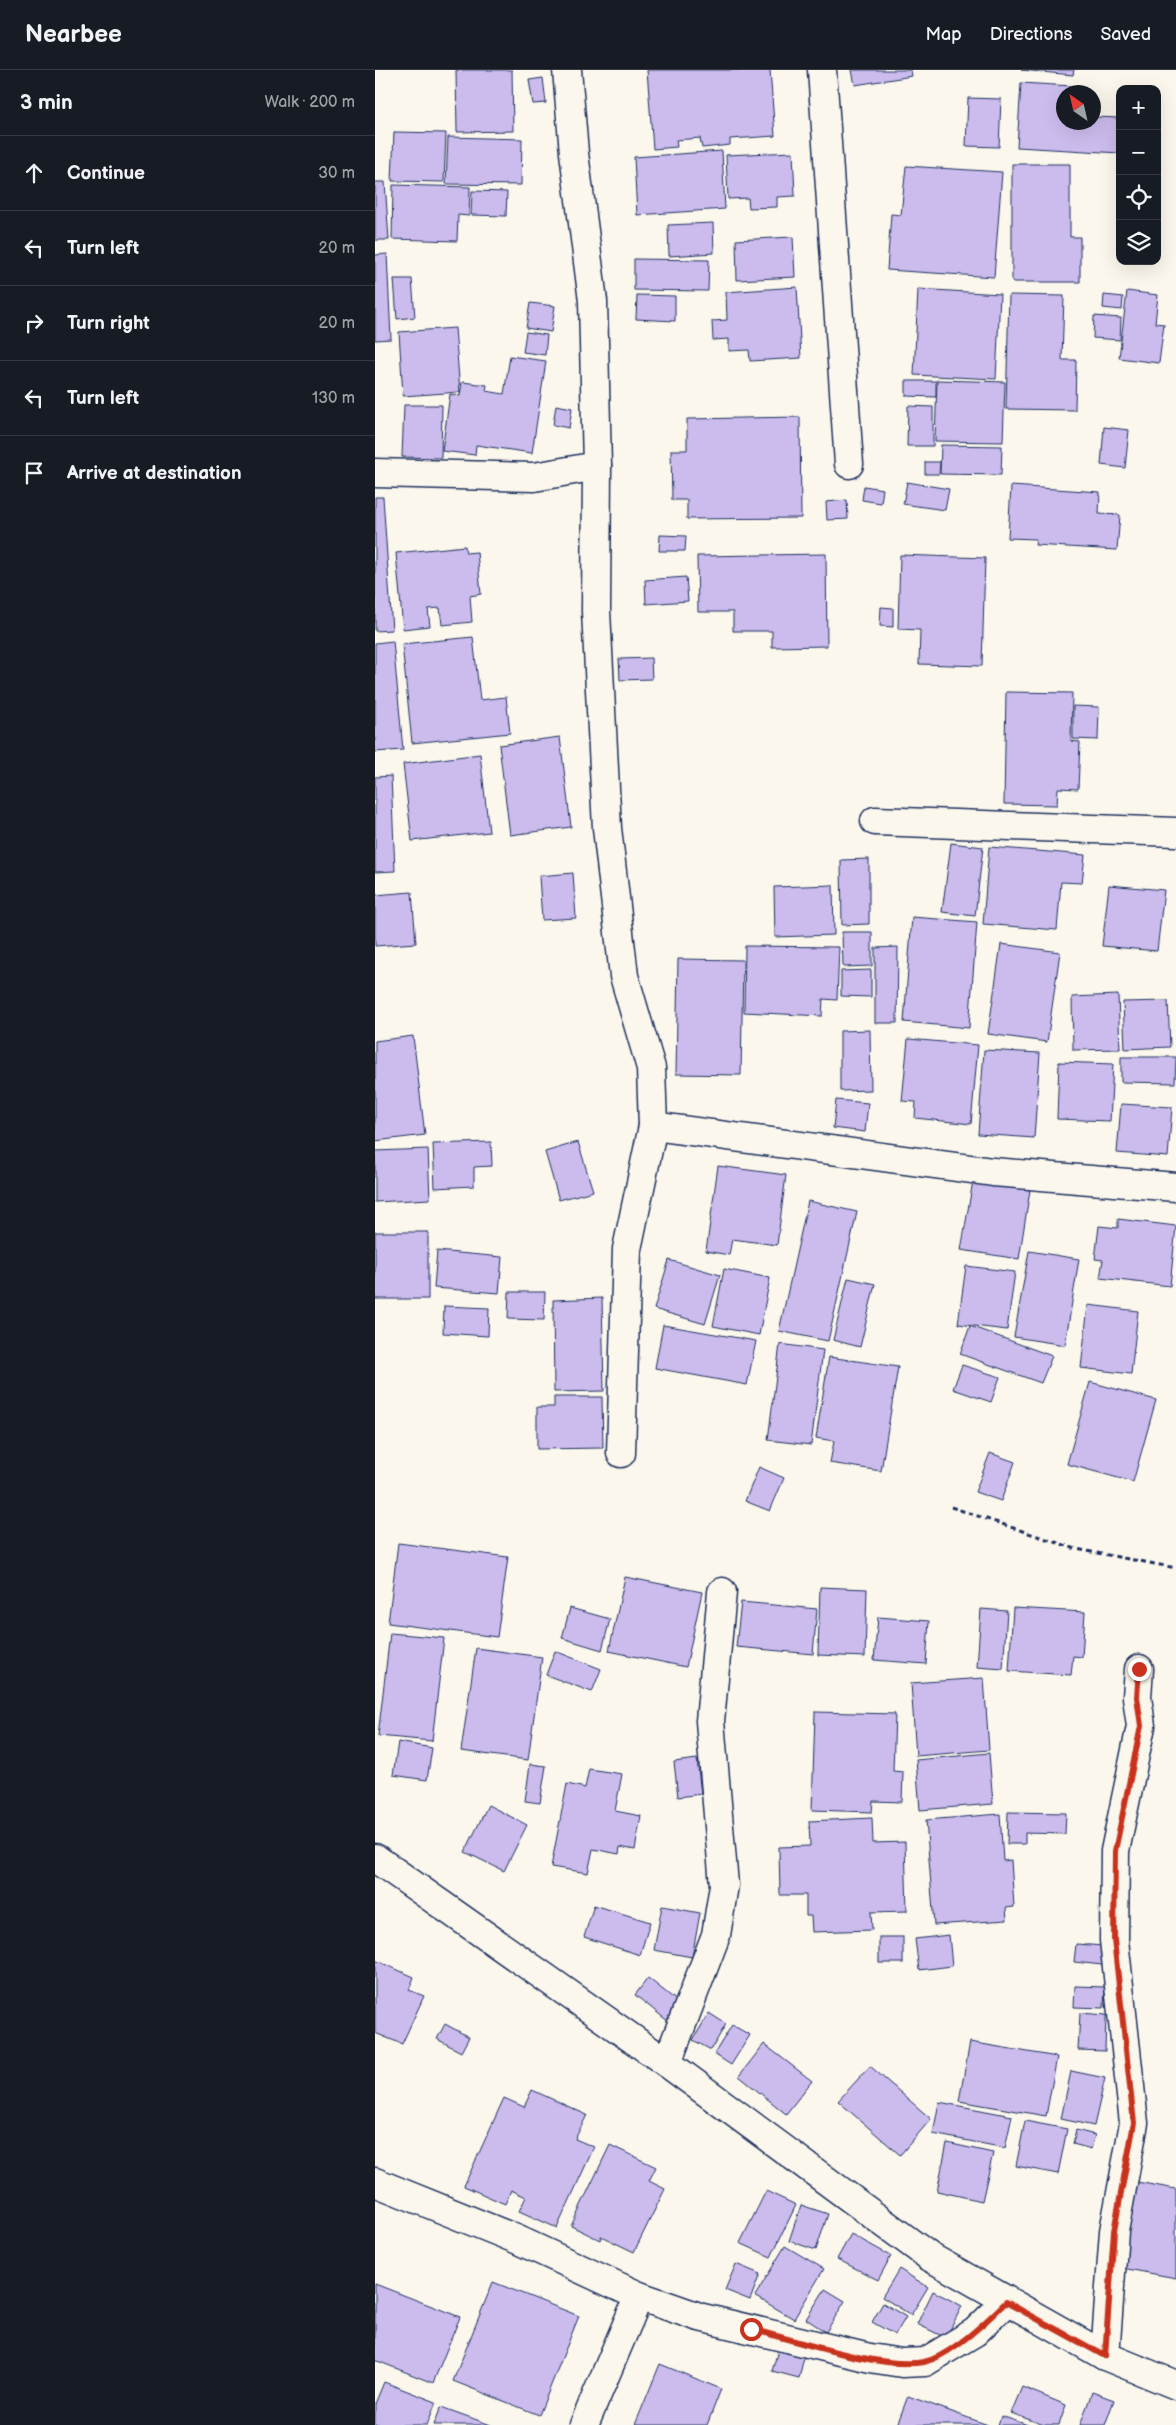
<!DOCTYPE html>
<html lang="en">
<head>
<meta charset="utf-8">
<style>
	body { margin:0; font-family:"Balsamiq Sans",sans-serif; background:#20242c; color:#f1f3f6 }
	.controls { position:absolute; right:15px; top:15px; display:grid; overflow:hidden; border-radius:10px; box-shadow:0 5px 20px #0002 }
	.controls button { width:45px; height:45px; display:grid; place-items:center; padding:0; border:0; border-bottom:1px solid #363941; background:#171b24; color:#f1f3f6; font:25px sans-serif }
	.compass { position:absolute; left:681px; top:15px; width:45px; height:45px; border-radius:50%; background:#171b24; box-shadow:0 5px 20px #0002; rotate:326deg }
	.stop { position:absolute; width:15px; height:15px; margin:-11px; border:4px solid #c8321e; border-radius:50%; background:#fff }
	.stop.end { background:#c8321e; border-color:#fff; box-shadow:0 1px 5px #0008 }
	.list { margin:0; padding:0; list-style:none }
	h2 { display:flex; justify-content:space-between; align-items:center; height:65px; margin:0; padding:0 20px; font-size:21px }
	h2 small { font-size:16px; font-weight:400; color:#9ea1a6 }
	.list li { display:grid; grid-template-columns:32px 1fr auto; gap:15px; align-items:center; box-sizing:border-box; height:75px; padding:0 20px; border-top:1px solid #363941 }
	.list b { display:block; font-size:19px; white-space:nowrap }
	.list em { font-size:16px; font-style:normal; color:#9ea1a6 }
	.icon { flex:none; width:28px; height:28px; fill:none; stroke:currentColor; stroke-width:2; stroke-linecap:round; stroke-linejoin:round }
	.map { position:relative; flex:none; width:801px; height:2355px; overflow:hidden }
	header { display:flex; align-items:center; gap:30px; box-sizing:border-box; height:70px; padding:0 25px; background:#171b24; border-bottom:1px solid #363941 }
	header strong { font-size:24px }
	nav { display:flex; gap:28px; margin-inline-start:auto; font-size:18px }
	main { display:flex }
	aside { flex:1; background:#171b24 }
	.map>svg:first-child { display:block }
	.building { fill:#ccbced; stroke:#1b2f5e }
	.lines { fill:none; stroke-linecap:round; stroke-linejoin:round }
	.minor-casing { stroke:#1b2f5e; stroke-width:31 }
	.tertiary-casing { stroke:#1b2f5e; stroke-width:31 }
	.path { stroke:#1b2f5e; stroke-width:3; stroke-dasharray:5 4; stroke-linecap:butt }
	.minor { stroke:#fbf7ec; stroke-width:28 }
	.tertiary { stroke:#fbf7ec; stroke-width:28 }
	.route { stroke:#c8321e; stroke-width:6 }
</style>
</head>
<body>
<header>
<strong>Nearbee</strong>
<nav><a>Map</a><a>Directions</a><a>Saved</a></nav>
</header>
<main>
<aside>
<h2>3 min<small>Walk · 200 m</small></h2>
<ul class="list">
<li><svg class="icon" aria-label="ahead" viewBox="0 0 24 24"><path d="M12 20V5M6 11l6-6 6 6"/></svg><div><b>Continue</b></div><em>30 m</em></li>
<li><svg class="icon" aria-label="left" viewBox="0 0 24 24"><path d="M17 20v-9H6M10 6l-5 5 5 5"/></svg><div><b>Turn left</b></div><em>20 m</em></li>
<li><svg class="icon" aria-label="right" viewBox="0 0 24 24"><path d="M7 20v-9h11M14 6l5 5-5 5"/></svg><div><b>Turn right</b></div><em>20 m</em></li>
<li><svg class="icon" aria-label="left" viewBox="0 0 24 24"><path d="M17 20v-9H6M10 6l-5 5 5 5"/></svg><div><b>Turn left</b></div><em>130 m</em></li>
<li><svg class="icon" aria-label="arrive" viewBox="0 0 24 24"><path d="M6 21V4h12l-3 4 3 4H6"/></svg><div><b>Arrive at destination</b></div></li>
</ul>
</aside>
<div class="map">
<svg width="801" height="2355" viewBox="0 0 801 2355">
	<rect width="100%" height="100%" fill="#fbf7ec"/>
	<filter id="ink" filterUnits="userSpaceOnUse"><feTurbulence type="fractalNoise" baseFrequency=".02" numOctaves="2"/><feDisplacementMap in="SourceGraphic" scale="10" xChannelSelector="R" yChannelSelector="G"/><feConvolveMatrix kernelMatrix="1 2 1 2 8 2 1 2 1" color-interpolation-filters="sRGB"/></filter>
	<g filter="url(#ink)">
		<g class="building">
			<polygon points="81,0 137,0 138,61 82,62"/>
			<polygon points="272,0 395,0 400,66 355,69 355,75 327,78 325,68 301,70 302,77 278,79"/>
			<polygon points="477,0 536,0 537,6 480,15"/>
			<polygon points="646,0 699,0 698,5"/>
			<polygon points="168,8 171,33 158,34 154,10"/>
			<polygon points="646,13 697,16 696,22 688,22 688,52 718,52 718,47 745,48 745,83 642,77"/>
			<polygon points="593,28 626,29 624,77 591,76"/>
			<polygon points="19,62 71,63 69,112 17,111"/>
			<polygon points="73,67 147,69 146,115 71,114"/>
			<polygon points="347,81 350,139 262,145 259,87"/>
			<polygon points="418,82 420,126 402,127 402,137 374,138 373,128 353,129 351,85"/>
			<polygon points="637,94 695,94 695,167 705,167 705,212 637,212"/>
			<polygon points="531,96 627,102 619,207 512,200 516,144 526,145"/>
			<polygon points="0,112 10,112 14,170 0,170"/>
			<polygon points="18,115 95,117 94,146 83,145 82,171 17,169"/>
			<polygon points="97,121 132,122 131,146 96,145"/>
			<polygon points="338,153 339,183 294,186 293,155"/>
			<polygon points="418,167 420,207 362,210 361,170"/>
			<polygon points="12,184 16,269 0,270 0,185"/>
			<polygon points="259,189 334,190 333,221 259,220"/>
			<polygon points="19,209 37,209 40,247 22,249"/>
			<polygon points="422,217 426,288 375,291 374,280 354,281 354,269 338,270 337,251 352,250 351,222"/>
			<polygon points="543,219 625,224 621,309 539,305"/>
			<polygon points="752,221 783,225 780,253 789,254 784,293 744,288"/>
			<polygon points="262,225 300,226 300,251 261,249"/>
			<polygon points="634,225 689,226 687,290 701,290 700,340 631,339"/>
			<polygon points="729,225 748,227 747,240 728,238"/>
			<polygon points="155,233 180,236 176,262 151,258"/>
			<polygon points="719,246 746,248 745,270 718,268"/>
			<polygon points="80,258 85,322 28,326 24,262"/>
			<polygon points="151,262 172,265 170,285 148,282"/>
			<polygon points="135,286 171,291 157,383 101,375 100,385 67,381 75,324 85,326 87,312 112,315 111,321 129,324"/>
			<polygon points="562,310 630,312 628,372 560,371"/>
			<polygon points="531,311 561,311 561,327 531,326"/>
			<polygon points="29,335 67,335 66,388 27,387"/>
			<polygon points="181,335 197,338 194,358 178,355"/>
			<polygon points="533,336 558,337 558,376 532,376"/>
			<polygon points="425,347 426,448 312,449 312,430 297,430 296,380 312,380 312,349"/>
			<polygon points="729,357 754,360 750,398 726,395"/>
			<polygon points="566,375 627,376 626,405 565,404"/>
			<polygon points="550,392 565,392 564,404 550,404"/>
			<polygon points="532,412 574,419 570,440 528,434"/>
			<polygon points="489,416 508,419 506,433 487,430"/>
			<polygon points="636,416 725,422 724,444 745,445 742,480 660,475 661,469 633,468"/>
			<polygon points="0,427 8,427 17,560 0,561"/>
			<polygon points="472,430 473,449 452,450 451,432"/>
			<polygon points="285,465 311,466 310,481 284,481"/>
			<polygon points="90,476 91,483 102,482 106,524 95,526 97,552 67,555 65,538 53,539 55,556 28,559 21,483"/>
			<polygon points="451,484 452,576 397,577 397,561 358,561 358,542 323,542 322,486"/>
			<polygon points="525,485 610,488 607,596 544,594 545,560 523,559"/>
			<polygon points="311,507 313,531 271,534 270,510"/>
			<polygon points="506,537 518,538 518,557 505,556"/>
			<polygon points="98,567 105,630 131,627 135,663 37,673 27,574"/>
			<polygon points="18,571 28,680 0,682 0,573"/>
			<polygon points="276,588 277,609 245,610 244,589"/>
			<polygon points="631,622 697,623 696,671 705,672 703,719 683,718 682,735 629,734"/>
			<polygon points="698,636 724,637 723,670 698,669"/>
			<polygon points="185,667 196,757 135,765 124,675"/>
			<polygon points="105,684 114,762 37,771 28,694"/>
			<polygon points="16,706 20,801 0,802 0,707"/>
			<polygon points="576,773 608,777 600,846 567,842"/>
			<polygon points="614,777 710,785 707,813 686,812 682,860 608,854"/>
			<polygon points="494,789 494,854 467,855 466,790"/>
			<polygon points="198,803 201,848 167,850 164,806"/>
			<polygon points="458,815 459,865 400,867 399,817"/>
			<polygon points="734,815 789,820 782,881 727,876"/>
			<polygon points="37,822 41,873 0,876 0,825"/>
			<polygon points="537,847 602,852 594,958 529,952"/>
			<polygon points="467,862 497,862 497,896 468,897"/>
			<polygon points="626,874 685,882 672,972 613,964"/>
			<polygon points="370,876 464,877 462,930 448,929 447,946 369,942"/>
			<polygon points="523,877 522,953 500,953 500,878"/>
			<polygon points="303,889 368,890 366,1005 301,1004"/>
			<polygon points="496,900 496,927 466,926 466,901"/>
			<polygon points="743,925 745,979 698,980 697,927"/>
			<polygon points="793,931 795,977 750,979 748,932"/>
			<polygon points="495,960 496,1020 465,1021 465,961"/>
			<polygon points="38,966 50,1065 0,1071 0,971"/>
			<polygon points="533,969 603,975 596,1054 540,1048 541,1032 527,1031"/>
			<polygon points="609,980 665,983 659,1068 603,1064"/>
			<polygon points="746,987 801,987 800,1013 746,1012"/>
			<polygon points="684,992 738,994 735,1051 682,1049"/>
			<polygon points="461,1030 493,1033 490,1062 458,1058"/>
			<polygon points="746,1034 797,1037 793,1087 742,1083"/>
			<polygon points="116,1072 117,1096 99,1097 99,1116 60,1118 58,1074"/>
			<polygon points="203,1072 218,1121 184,1130 170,1082"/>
			<polygon points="53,1079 55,1129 0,1132 0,1081"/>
			<polygon points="343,1096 411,1105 402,1175 357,1169 354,1185 331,1181"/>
			<polygon points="598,1111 655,1120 644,1189 586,1180"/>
			<polygon points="433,1131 482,1142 453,1271 404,1261"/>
			<polygon points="743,1149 801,1156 795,1216 725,1208 728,1190 720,1189 724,1156 743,1158"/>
			<rect x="0" y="1162" width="53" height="67"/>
			<polygon points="62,1181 127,1187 124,1223 59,1218"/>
			<polygon points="654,1181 704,1189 690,1275 639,1267"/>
			<polygon points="294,1190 345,1205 330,1254 279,1239"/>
			<polygon points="591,1196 640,1202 632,1260 583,1254"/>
			<polygon points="349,1199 395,1208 384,1265 338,1256"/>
			<polygon points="473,1208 500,1214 485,1277 458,1270"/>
			<polygon points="134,1222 170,1222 169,1250 133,1249"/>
			<polygon points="227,1228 229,1321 179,1322 178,1230"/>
			<polygon points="713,1235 763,1241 756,1304 706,1298"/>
			<polygon points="69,1236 114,1238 113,1266 68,1263"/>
			<polygon points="288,1255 381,1271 372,1315 280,1298"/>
			<polygon points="595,1256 677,1286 666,1313 585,1284"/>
			<polygon points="405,1274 448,1280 436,1375 393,1370"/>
			<polygon points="454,1287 523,1297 506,1401 455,1393 459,1371 441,1368"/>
			<polygon points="587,1295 625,1307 616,1332 578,1319"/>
			<polygon points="715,1312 781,1330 758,1412 692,1394"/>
			<polygon points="179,1327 227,1327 228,1378 162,1379 162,1337 179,1337"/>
			<polygon points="615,1383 640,1392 626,1431 600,1422"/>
			<polygon points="384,1397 409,1408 395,1441 370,1431"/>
			<polygon points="23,1473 133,1487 122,1567 13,1553"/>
			<polygon points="250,1507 327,1522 311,1597 234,1581"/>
			<polygon points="445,1517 492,1519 490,1587 443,1585"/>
			<polygon points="366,1532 442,1539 438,1584 361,1577"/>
			<polygon points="195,1538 235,1549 227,1580 187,1568"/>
			<polygon points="638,1538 710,1542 707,1587 698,1586 696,1605 634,1601"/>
			<polygon points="606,1539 632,1541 628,1599 602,1597"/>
			<polygon points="503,1547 554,1551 551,1594 499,1590"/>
			<polygon points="15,1563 69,1568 57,1671 3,1666"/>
			<polygon points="101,1578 167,1587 153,1690 86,1681"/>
			<polygon points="180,1581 226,1599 217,1622 171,1605"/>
			<polygon points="609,1608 614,1680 541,1686 536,1613"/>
			<polygon points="440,1642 520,1644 518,1701 528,1702 527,1732 498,1731 497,1742 437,1740"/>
			<polygon points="23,1672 57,1678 52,1710 18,1705"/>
			<polygon points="614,1683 618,1734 545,1740 541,1690"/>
			<polygon points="322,1689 326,1724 303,1727 299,1692"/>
			<polygon points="155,1694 171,1696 165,1733 150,1731"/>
			<polygon points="214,1699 247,1704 240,1741 266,1746 260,1780 245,1777 244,1784 218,1779 213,1803 176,1797 192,1714 210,1718"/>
			<polygon points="113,1735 152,1755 129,1801 90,1782"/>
			<polygon points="633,1742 691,1743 690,1764 650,1763 650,1774 632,1774"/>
			<polygon points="625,1744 628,1791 636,1790 639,1837 631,1838 632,1850 559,1855 551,1750"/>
			<polygon points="497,1748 498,1773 530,1772 532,1841 496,1842 497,1860 437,1862 436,1846 431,1846 431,1825 405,1825 404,1777 435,1776 434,1751"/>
			<polygon points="219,1835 275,1852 265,1885 209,1867"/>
			<polygon points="287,1836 325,1843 317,1887 279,1880"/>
			<polygon points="574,1865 577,1896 544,1900 540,1869"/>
			<rect x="504" y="1867" width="24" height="26"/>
			<polygon points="701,1874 729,1876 727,1895 699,1892"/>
			<polygon points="0,1890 39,1907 34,1920 49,1926 27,1974 0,1963"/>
			<polygon points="273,1908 307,1935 294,1952 260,1925"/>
			<polygon points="700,1916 730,1917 729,1938 699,1937"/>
			<polygon points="334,1943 351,1954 336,1980 318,1970"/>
			<polygon points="705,1943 731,1945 730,1981 703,1980"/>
			<polygon points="70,1954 94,1967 86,1982 62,1969"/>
			<polygon points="357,1955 375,1965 356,1995 339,1984"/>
			<polygon points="595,1972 682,1987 671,2046 584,2031"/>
			<polygon points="389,1974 437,2011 411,2044 364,2006"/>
			<polygon points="495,1996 556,2049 525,2085 463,2031"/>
			<polygon points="696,2001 730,2008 719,2056 686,2049"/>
			<polygon points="157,2020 212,2045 200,2069 219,2077 182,2158 144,2141 151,2127 136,2120 130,2134 89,2116 129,2028 149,2037"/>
			<polygon points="564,2032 637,2046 630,2078 558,2064"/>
			<polygon points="650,2051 692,2059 683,2104 641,2096"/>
			<polygon points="701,2060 720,2065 716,2079 698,2074"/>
			<polygon points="572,2073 618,2083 607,2131 562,2121"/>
			<polygon points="235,2075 281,2097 274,2111 290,2119 259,2182 226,2166 225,2170 196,2156"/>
			<polygon points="762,2112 801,2119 801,2208 747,2198"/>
			<polygon points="391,2121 421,2135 396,2187 365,2173"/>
			<polygon points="426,2135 453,2144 441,2180 414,2171"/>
			<polygon points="476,2164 516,2186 503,2210 462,2189"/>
			<polygon points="410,2176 449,2199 419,2249 380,2226"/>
			<polygon points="361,2194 385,2204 375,2230 350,2220"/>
			<polygon points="524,2199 553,2217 536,2245 507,2227"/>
			<polygon points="118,2212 204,2246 164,2345 78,2311"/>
			<polygon points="0,2214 85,2247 58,2313 0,2290"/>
			<polygon points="450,2219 470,2231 451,2262 431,2249"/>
			<polygon points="558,2221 587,2236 571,2268 542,2254"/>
			<polygon points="508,2233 531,2247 520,2265 497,2252"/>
			<polygon points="404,2277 430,2283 424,2308 397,2301"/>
			<polygon points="285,2294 346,2319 332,2355 260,2355"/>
			<polygon points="9,2312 61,2332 52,2355 0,2355 0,2334"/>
			<polygon points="647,2317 691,2335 684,2355 669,2355 636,2343"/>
			<polygon points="717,2322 739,2330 730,2355 705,2355"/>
			<polygon points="533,2326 613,2355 522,2355"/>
			<polygon points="66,2337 116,2355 59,2355"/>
			<polygon points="626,2346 653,2355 623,2355"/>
		</g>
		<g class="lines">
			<g class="minor-casing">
				<g id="minor">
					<polyline points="192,0 199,83 218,231 222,396 221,541 232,758 249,906 276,998 278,1056 252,1179 246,1383"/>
					<polyline points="447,0 474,394"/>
					<polyline points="0,403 159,407 222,396"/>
					<polyline points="500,751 801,762"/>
					<polyline points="278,1056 618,1102 801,1117"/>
					<polyline points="292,1993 341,1865 349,1815 335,1651 347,1522"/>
					<polyline points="0,2112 141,2169 264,2226 324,2247 495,2288 527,2293 550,2292 600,2262 631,2232"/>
					<polyline points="730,2286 739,2161 759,2053 739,1870 740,1781 766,1656 762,1627 764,1599"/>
					<polyline points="209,2355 264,2226"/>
				</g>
			</g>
			<g class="tertiary-casing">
				<polyline id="tertiary" points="0,1788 292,1993 555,2187 730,2286 801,2315"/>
			</g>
			<polyline class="path" points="576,1437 701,1479 801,1498"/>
			<use href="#minor" class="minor"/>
			<use href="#tertiary" class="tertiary"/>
		</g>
	</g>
	<g class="lines" filter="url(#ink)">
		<path class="route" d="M376,2259C419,2270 508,2300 549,2292C576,2286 612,2251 631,2232L730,2286L739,2161L759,2053L739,1870L740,1781L766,1656L762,1627L764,1599"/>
	</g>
</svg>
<div class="controls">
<button>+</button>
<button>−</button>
<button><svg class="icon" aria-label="locate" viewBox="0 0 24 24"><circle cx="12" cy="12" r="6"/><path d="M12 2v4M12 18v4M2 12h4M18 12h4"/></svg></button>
<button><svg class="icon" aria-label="layers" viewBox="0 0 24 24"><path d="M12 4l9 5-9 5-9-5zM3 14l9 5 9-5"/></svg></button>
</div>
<svg class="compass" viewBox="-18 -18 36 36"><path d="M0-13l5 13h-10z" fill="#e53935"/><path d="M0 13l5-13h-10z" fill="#9ea1a6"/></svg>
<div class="stop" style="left:376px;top:2259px"></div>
<div class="stop end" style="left:764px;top:1599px"></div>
</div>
</main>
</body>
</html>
